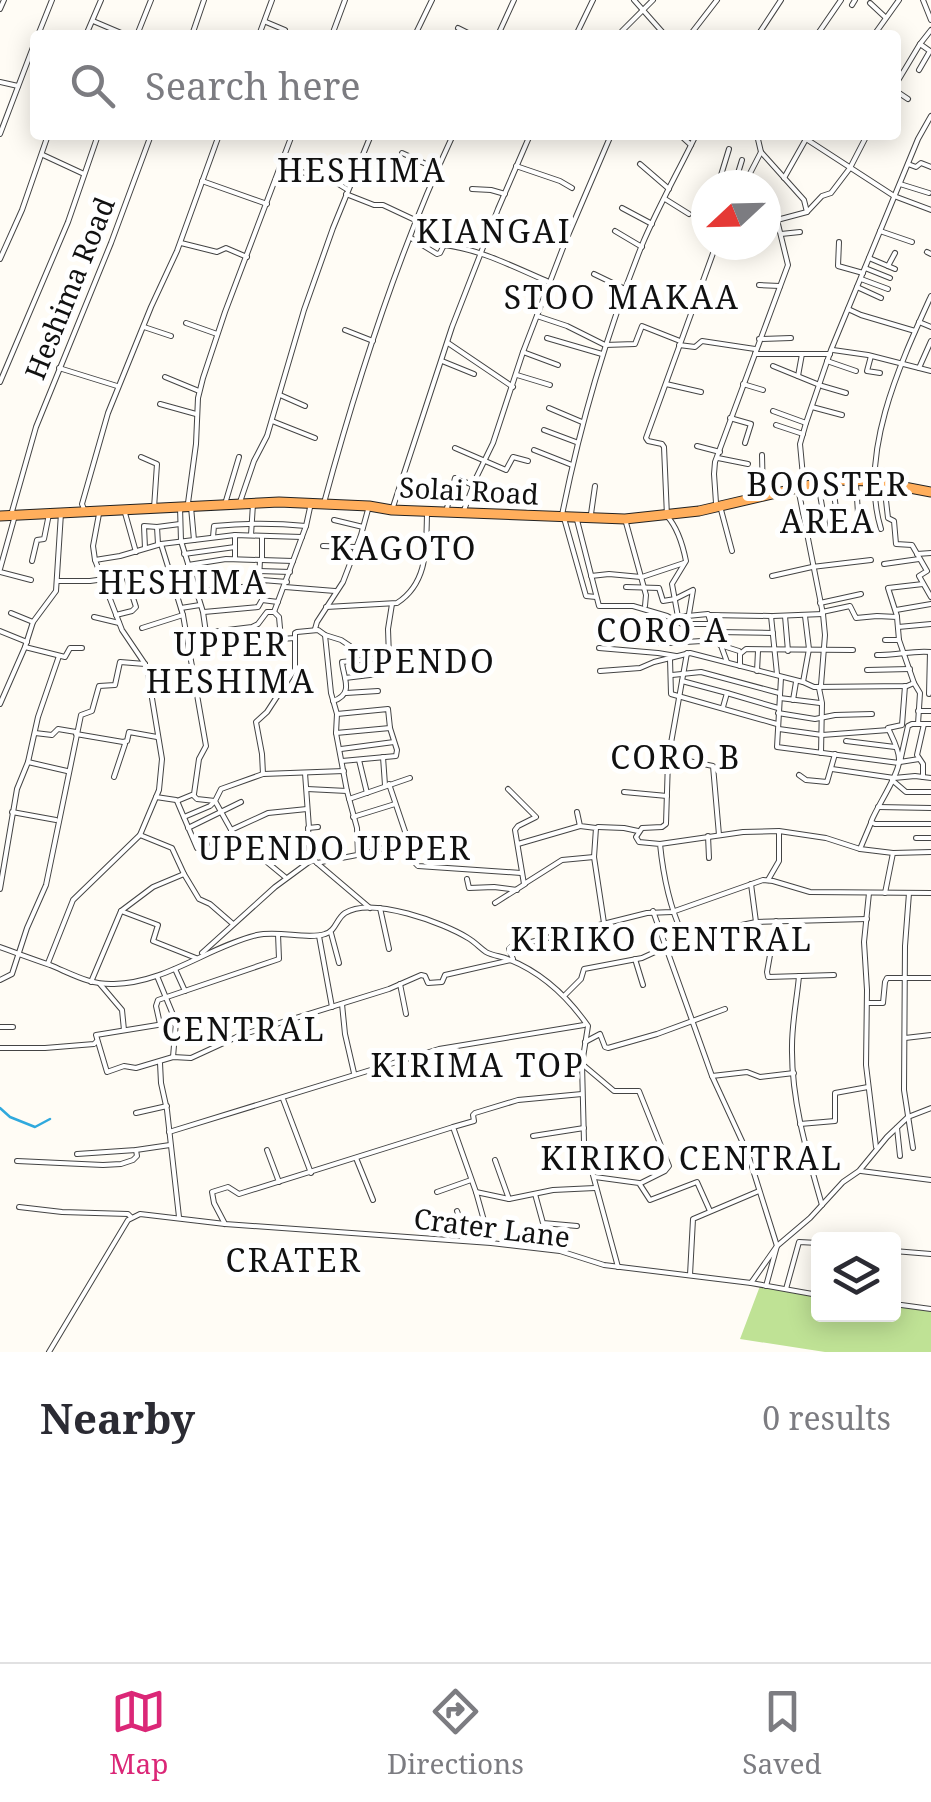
<!DOCTYPE html>
<html lang="en">
<head>
<meta charset="utf-8">
<style>
	body { margin:0; font-family:"Noto Serif",serif; background:#f7f7f7; color:#2b2b33 }
	.controls { position:absolute; right:30px; bottom:30px; display:grid; overflow:hidden; border-radius:10px; box-shadow:0 5px 25px #0003 }
	.controls button { width:90px; height:90px; display:grid; place-items:center; padding:0; border:0; border-bottom:2px solid #e1e1e2; background:#fff; color:#2b2b33; font:50px sans-serif }
	.compass { position:absolute; left:691px; top:170px; width:90px; height:90px; border-radius:50%; background:#fff; box-shadow:0 5px 25px #0003; rotate:248deg }
	.list { margin:0; padding:0; list-style:none }
	h2 { display:flex; justify-content:space-between; align-items:center; height:130px; margin:0; padding:0 40px; font-size:42px }
	h2 small { font-size:32px; font-weight:400; color:#7c7c81 }
	.icon { flex:none; width:55px; height:55px; fill:none; stroke:currentColor; stroke-width:2; stroke-linecap:round; stroke-linejoin:round }
	.map { position:relative; flex:none; width:931px; height:1352px; overflow:hidden }
	.search { position:absolute; background:#fff; box-shadow:0 5px 25px #0003; left:30px; right:30px; top:30px; height:110px; display:flex; align-items:center; gap:25px; box-sizing:border-box; padding:0 35px; border-radius:10px; color:#7c7c81; font-size:38px }
	.sheet { height:310px; background:#fff }
	nav { display:flex; justify-content:space-around; align-items:center; box-sizing:border-box; height:140px; border-top:2px solid #e1e1e2; background:#fff; font-size:28px; color:#7c7c81 }
	nav a { display:grid; justify-items:center; gap:5px }
	nav .on { color:#db2777 }
	.map>svg:first-child { display:block }
	.forest { fill:#bfe295 }
	.lines { fill:none; stroke-linecap:round; stroke-linejoin:round }
	.stream { stroke:#30a9dd; stroke-width:2.5 }
	.minor-casing { stroke:#444; stroke-width:6 }
	.trunk-casing { stroke:#222; stroke-width:11 }
	.minor { stroke:#fff; stroke-width:4 }
	.trunk { stroke:#ffae5c; stroke-width:9 }
	.labels { text-anchor:middle; dominant-baseline:central; stroke-width:10; stroke-linejoin:round; paint-order:stroke }
	.street-label { font-size:28px; fill:#111; stroke:#fff }
	.quarter-label { font-size:32px; letter-spacing:2.5px; fill:#111; stroke:#fff }
</style>
</head>
<body>
<div class="map">
<svg width="931" height="1352" viewBox="0 0 931 1352">
	<rect width="100%" height="100%" fill="#fffcf5"/>
	<polygon class="forest" points="760,1286 818,1294 818,1314 894,1314 894,1305 931,1311 931,1352 825,1352 740,1339"/>
	<g class="lines">
		<polyline class="stream" points="0,1108 10,1117 35,1127 50,1119"/>
		<g class="minor-casing">
			<g id="minor">
				<polyline points="634,0 665,35"/>
				<polyline points="923,0 931,20"/>
				<polyline points="870,3 885,17"/>
				<polyline points="852,5 855,0"/>
				<polyline points="0,9 4,0"/>
				<polyline points="93,21 126,35"/>
				<polyline points="266,22 285,30"/>
				<polyline points="458,28 472,35"/>
				<polyline points="622,31 653,0"/>
				<polyline points="38,35 52,0"/>
				<polyline points="86,35 101,0"/>
				<polyline points="137,35 151,0"/>
				<polyline points="192,35 204,0"/>
				<polyline points="259,35 272,0"/>
				<polyline points="332,35 345,0"/>
				<polyline points="415,35 432,0"/>
				<polyline points="498,35 514,0"/>
				<polyline points="576,35 593,0"/>
				<polyline points="690,35 717,0"/>
				<polyline points="758,35 781,0"/>
				<polyline points="817,35 841,0"/>
				<polyline points="874,35 899,0"/>
				<polyline points="919,70 930,51 920,44"/>
				<polyline points="0,82 18,86"/>
				<polyline points="896,84 920,44 931,30"/>
				<polyline points="896,91 908,99"/>
				<polyline points="0,134 35,42"/>
				<polyline points="680,135 691,145"/>
				<polyline points="800,135 894,196 931,210"/>
				<polyline points="761,152 804,200 807,212"/>
				<polyline points="402,153 437,169"/>
				<polyline points="43,155 84,174"/>
				<polyline points="742,160 738,173 748,177"/>
				<polyline points="640,164 669,189"/>
				<polyline points="908,164 916,167 921,163 931,167"/>
				<polyline points="516,166 560,181 572,188"/>
				<polyline points="280,167 310,174 319,172 348,190"/>
				<polyline points="784,178 806,139"/>
				<polyline points="202,181 267,204"/>
				<polyline points="900,184 929,193"/>
				<polyline points="718,185 729,149"/>
				<polyline points="744,185 761,152 757,135"/>
				<polyline points="472,189 491,190 505,194"/>
				<polyline points="346,194 374,205 383,205 415,220"/>
				<polyline points="665,199 689,214"/>
				<polyline points="622,208 652,224"/>
				<polyline points="615,231 642,247"/>
				<polyline points="880,231 912,242"/>
				<polyline points="781,234 800,232"/>
				<path d="M411,238L437,254L440,253L444,245C480,249 516,268 549,282"/>
				<polyline points="839,242 838,266 863,273"/>
				<polyline points="181,243 217,252 226,248 247,257"/>
				<polyline points="927,252 931,254"/>
				<polyline points="869,258 895,269"/>
				<polyline points="0,259 22,210 48,135"/>
				<polyline points="888,266 895,253"/>
				<polyline points="865,268 890,278"/>
				<polyline points="594,274 625,289"/>
				<polyline points="861,279 888,289"/>
				<polyline points="759,285 780,286"/>
				<polyline points="857,287 881,298"/>
				<polyline points="848,309 861,315 915,331"/>
				<polyline points="537,316 567,326 605,345 635,344 642,326 680,341"/>
				<polyline points="919,322 931,327"/>
				<polyline points="186,323 217,334"/>
				<polyline points="144,327 171,336"/>
				<polyline points="345,330 373,341"/>
				<polyline points="547,338 602,354"/>
				<polyline points="759,339 791,338"/>
				<polyline points="448,343 513,387"/>
				<polyline points="679,345 695,347 702,341 755,349"/>
				<polyline points="833,350 868,355 931,371"/>
				<polyline points="523,352 558,365"/>
				<polyline points="755,354 830,354"/>
				<polyline points="871,356 867,371 880,373"/>
				<polyline points="442,361 474,374"/>
				<polyline points="827,361 856,371"/>
				<polyline points="773,366 822,386 846,393"/>
				<polyline points="59,368 117,386"/>
				<polyline points="919,368 931,341"/>
				<polyline points="517,375 550,385"/>
				<polyline points="798,376 802,354"/>
				<polyline points="165,377 199,391"/>
				<polyline points="0,382 68,222 98,135"/>
				<polyline points="666,384 701,392"/>
				<polyline points="743,384 763,390"/>
				<polyline points="280,395 305,406"/>
				<polyline points="160,404 196,414"/>
				<polyline points="812,407 842,415"/>
				<polyline points="549,408 582,422"/>
				<polyline points="773,411 806,423"/>
				<polyline points="730,418 751,424 745,443"/>
				<polyline points="272,421 315,438"/>
				<polyline points="776,425 803,434"/>
				<polyline points="544,430 576,442"/>
				<polyline points="697,446 720,452"/>
				<polyline points="455,448 506,470 513,457 528,461"/>
				<polyline points="534,450 572,465"/>
				<polyline points="762,455 763,496"/>
				<polyline points="141,457 157,464 154,508"/>
				<polyline points="718,458 748,464"/>
				<polyline points="832,480 838,522"/>
				<polyline points="818,483 826,529"/>
				<polyline points="884,483 888,518 894,521 896,544 912,545 927,571 919,576 931,597"/>
				<polyline points="856,484 859,527"/>
				<polyline points="804,487 800,444 806,423 831,350 918,139 931,116"/>
				<polyline points="798,488 823,614 825,635 821,685"/>
				<polyline points="240,502 254,461 267,436 304,310 333,228 371,135"/>
				<polyline points="188,503 196,444 198,398 203,378 225,312 292,135"/>
				<path d="M324,503C358,377 398,253 453,135"/>
				<polyline points="716,503 714,474 715,462 788,265 777,220 807,212 822,196 831,193 850,168 867,135"/>
				<polyline points="225,504 239,457"/>
				<polyline points="720,506 732,551"/>
				<polyline points="180,507 181,541 203,612 206,633"/>
				<polyline points="191,507 194,540"/>
				<polyline points="447,508 455,478 473,485"/>
				<polyline points="84,509 82,504 108,413 151,307 177,251 219,135"/>
				<polyline points="392,510 452,327 498,209 530,135"/>
				<polyline points="125,513 136,552"/>
				<polyline points="463,513 476,478 493,443 523,352 566,240 611,135"/>
				<polyline points="591,514 595,486"/>
				<polyline points="11,515 36,427 111,243 151,135"/>
				<path d="M562,515C581,420 606,335 642,245C658,207 678,172 696,135"/>
				<polyline points="564,518 586,596 596,597"/>
				<polyline points="625,519 646,595 645,606"/>
				<polyline points="334,520 363,527"/>
				<polyline points="577,520 599,606 633,606 667,616 682,624 708,624 716,632 727,662"/>
				<path d="M881,529C858,454 900,364 931,296"/>
				<polyline points="251,535 253,504"/>
				<path d="M213,537L214,526C245,523 275,523 306,526"/>
				<polyline points="158,544 157,527 180,524"/>
				<polyline points="161,544 183,615 206,746 199,759 194,794 177,801 197,848 207,844"/>
				<polyline points="323,546 355,547"/>
				<polyline points="145,548 144,526 157,527"/>
				<polyline points="184,554 235,547"/>
				<polyline points="917,554 931,553"/>
				<polyline points="235,559 235,535"/>
				<polyline points="95,560 120,556 161,544 235,535 302,537"/>
				<polyline points="260,560 259,580 262,581"/>
				<polyline points="262,560 262,536"/>
				<polyline points="32,561 37,540 44,539 49,514"/>
				<polyline points="884,564 919,559"/>
				<polyline points="188,565 226,559 293,561"/>
				<polyline points="0,569 14,519"/>
				<polyline points="259,571 290,572"/>
				<polyline points="0,572 31,580"/>
				<polyline points="170,573 189,570"/>
				<polyline points="591,576 609,574 641,577"/>
				<polyline points="772,576 812,567 871,560"/>
				<polyline points="642,577 684,563"/>
				<polyline points="58,581 90,581 126,576 136,607 132,611 116,615"/>
				<polyline points="285,587 335,591"/>
				<polyline points="626,587 659,588 663,601 675,599 693,590 689,614"/>
				<polyline points="177,594 261,585"/>
				<polyline points="262,600 262,580 287,582"/>
				<polyline points="820,603 861,594"/>
				<path d="M326,607L397,603C428,583 426,548 427,515"/>
				<polyline points="181,608 200,605"/>
				<polyline points="896,610 931,604"/>
				<polyline points="204,612 258,607 262,600 278,602"/>
				<polyline points="274,612 306,526 311,503"/>
				<polyline points="822,612 850,606 856,618 877,616 897,617 899,640 914,683 920,693 918,724"/>
				<polyline points="11,613 33,622"/>
				<polyline points="709,615 771,616 777,674"/>
				<polyline points="773,616 823,614"/>
				<polyline points="785,616 788,651"/>
				<polyline points="897,616 888,588 923,584"/>
				<polyline points="94,617 119,623"/>
				<polyline points="677,617 708,614 712,627"/>
				<path d="M678,617L672,584L686,561C683,546 677,527 667,516L664,447L662,444L648,441L646,438L716,245"/>
				<polyline points="898,627 931,624"/>
				<polyline points="142,628 183,615"/>
				<polyline points="315,629 317,622 343,582 361,535 369,506"/>
				<polyline points="0,631 27,642"/>
				<polyline points="717,632 773,633"/>
				<polyline points="187,635 252,627 258,624 267,612 274,612 279,617 281,639 295,638 295,633 297,632 318,630 325,635 341,640 350,646"/>
				<polyline points="325,635 331,693 337,714 336,733 347,791 357,828 358,855"/>
				<polyline points="885,640 899,640"/>
				<polyline points="646,642 668,643 719,640"/>
				<polyline points="720,645 739,651"/>
				<polyline points="25,647 65,657 70,648 82,648"/>
				<polyline points="599,648 658,653 676,656"/>
				<path d="M687,653L668,760L666,824L662,827L642,828L636,837L639,842L660,844C663,874 669,905 682,933L718,930L756,922L867,919"/>
				<path d="M877,655C896,656 912,650 931,652"/>
				<polyline points="670,659 671,694 777,724"/>
				<polyline points="740,666 740,654 746,649 853,650"/>
				<polyline points="867,670 910,669"/>
				<polyline points="600,671 640,668 654,662 690,653 803,682 814,687 907,686 914,683"/>
				<polyline points="757,671 758,651"/>
				<polyline points="672,675 701,672 779,693"/>
				<polyline points="345,678 378,674"/>
				<polyline points="781,678 777,747 899,763"/>
				<polyline points="682,681 727,693 723,707"/>
				<polyline points="803,682 809,649 805,616"/>
				<path d="M905,686L902,725L888,728C892,737 900,751 899,761C899,775 877,806 871,822L875,824H931"/>
				<polyline points="819,688 822,703 821,753"/>
				<polyline points="196,692 239,682"/>
				<polyline points="346,693 378,691"/>
				<polyline points="727,693 778,708"/>
				<polyline points="929,694 930,652"/>
				<polyline points="780,698 820,703"/>
				<polyline points="793,700 796,682"/>
				<path d="M333,701C355,694 343,677 342,662L389,657L388,629L392,604"/>
				<polyline points="0,704 25,647 33,622 56,591 61,513"/>
				<polyline points="918,711 931,711"/>
				<polyline points="778,713 815,719 835,715 872,714"/>
				<polyline points="337,714 388,709 390,728 397,750 396,756 342,761"/>
				<polyline points="779,729 822,735 889,730"/>
				<polyline points="35,733 52,735 58,729 76,732"/>
				<polyline points="336,733 390,728"/>
				<polyline points="76,734 123,742 127,741 129,732 157,737"/>
				<polyline points="846,741 895,747"/>
				<polyline points="341,749 394,742"/>
				<polyline points="383,757 385,785"/>
				<polyline points="669,757 713,766 719,835"/>
				<polyline points="919,759 900,762 908,726 912,724 931,724"/>
				<polyline points="359,760 367,793"/>
				<polyline points="28,762 67,771"/>
				<polyline points="832,769 894,778 915,776 931,778"/>
				<polyline points="305,773 309,828"/>
				<polyline points="263,774 262,754 256,722 267,712 295,669 295,638"/>
				<polyline points="799,775 806,780 827,782 835,754"/>
				<polyline points="114,777 125,744"/>
				<polyline points="923,777 923,764 917,755 924,724"/>
				<polyline points="892,780 906,792 931,792"/>
				<polyline points="389,784 416,864 418,866 521,873"/>
				<polyline points="307,789 347,791"/>
				<polyline points="508,789 536,817 518,826 515,830 524,884 562,860 594,857"/>
				<polyline points="624,792 667,796"/>
				<polyline points="193,795 197,799 215,801"/>
				<polyline points="156,797 176,800"/>
				<polyline points="349,799 410,778"/>
				<polyline points="878,807 931,808"/>
				<polyline points="12,812 56,820"/>
				<polyline points="577,812 580,826 596,828 594,857 604,923"/>
				<polyline points="184,817 210,806 215,801"/>
				<polyline points="353,817 395,804"/>
				<polyline points="598,827 624,828 638,831"/>
				<polyline points="188,828 241,802"/>
				<polyline points="231,830 268,813 307,809"/>
				<polyline points="140,835 172,848 184,874 199,899 210,904 233,924"/>
				<polyline points="708,836 709,858"/>
				<polyline points="916,838 931,838"/>
				<polyline points="518,844 580,826"/>
				<polyline points="660,844 743,832 779,831 826,838 860,849 893,853"/>
				<polyline points="860,849 871,823"/>
				<polyline points="310,861 308,828 318,827"/>
				<polyline points="317,863 370,908"/>
				<polyline points="285,877 234,835 215,801 221,789 263,774 344,771"/>
				<polyline points="467,879 469,888 494,887 517,890"/>
				<polyline points="768,880 779,861 779,833"/>
				<polyline points="751,884 756,922"/>
				<polyline points="0,889 17,789 28,762 38,717 59,656"/>
				<polyline points="869,893 864,942 867,990 866,1065 876,1147"/>
				<polyline points="885,893 893,853 931,852"/>
				<polyline points="909,893 905,946 904,1090 913,1148"/>
				<polyline points="495,903 525,884"/>
				<polyline points="380,908 389,949"/>
				<polyline points="121,911 158,925 153,941 196,958"/>
				<polyline points="653,911 712,1076 748,1154 777,1246 766,1286"/>
				<polyline points="776,921 767,972 768,977 834,975"/>
				<polyline points="331,933 339,963"/>
				<polyline points="319,936 332,1007"/>
				<path d="M0,947C16,953 33,959 50,965C72,974 90,985 114,984C166,983 208,947 257,935C279,930 307,940 325,934C336,931 336,919 345,913C372,896 444,923 468,938C475,942 480,948 486,952C493,956 501,956 508,959C541,972 568,997 588,1026L582,1064L584,1142L618,1267"/>
				<path d="M202,953L275,887L309,862L314,860L317,863C346,856 381,854 406,837"/>
				<polyline points="513,959 509,949 511,947 647,913 672,912 763,880 773,881 810,892 931,893"/>
				<polyline points="635,959 643,985"/>
				<polyline points="48,963 73,900 140,835 159,790 162,759 148,674 145,664 122,630 95,560 93,546 99,514"/>
				<polyline points="175,969 185,991"/>
				<polyline points="157,976 176,1022 173,1057"/>
				<path d="M799,976C797,999 792,1022 792,1046C791,1100 807,1153 822,1205"/>
				<polyline points="0,980 12,974 27,928 46,885 81,715 92,711 99,686 115,685 120,662 145,664"/>
				<polyline points="91,982 121,911 153,887 184,874"/>
				<polyline points="100,984 122,1010 124,1030"/>
				<polyline points="400,984 406,1014"/>
				<polyline points="564,996 581,979 584,969 642,958 666,947"/>
				<polyline points="868,1003 883,1003 885,982 887,978 931,978"/>
				<polyline points="342,1004 345,1034 354,1073"/>
				<polyline points="176,1022 96,1035 107,1072 124,1066 136,1068 173,1057 191,1058 241,1035 389,989 421,975 425,976 428,983 442,982 445,975 511,960"/>
				<polyline points="160,1024 156,1006 158,1000 279,959 278,934"/>
				<polyline points="0,1027 13,1027"/>
				<polyline points="905,1038 931,1035"/>
				<polyline points="585,1042 600,1034 605,1047 608,1048 657,1034 725,1009"/>
				<polyline points="0,1048 45,1048 94,1044 97,1041"/>
				<polyline points="160,1063 161,1083 167,1110 179,1217"/>
				<polyline points="582,1064 614,1091 639,1091 669,1166 665,1171 641,1183"/>
				<polyline points="712,1076 747,1072 760,1077 794,1073"/>
				<polyline points="283,1099 311,1173"/>
				<polyline points="136,1113 167,1106"/>
				<polyline points="800,1124 835,1121 835,1093 868,1087"/>
				<polyline points="897,1128 900,1156"/>
				<polyline points="169,1132 439,1049 584,1025"/>
				<polyline points="533,1136 584,1128"/>
				<polyline points="267,1150 279,1182"/>
				<polyline points="77,1154 136,1150 170,1145"/>
				<polyline points="356,1158 373,1200"/>
				<polyline points="495,1160 509,1199"/>
				<polyline points="17,1161 103,1165 121,1164 133,1160 137,1156 136,1150"/>
				<polyline points="861,1171 931,1180"/>
				<polyline points="595,1177 639,1183 650,1200 697,1182 710,1211"/>
				<polyline points="437,1192 471,1180"/>
				<polyline points="476,1192 509,1199 553,1190 595,1188"/>
				<polyline points="535,1194 543,1223 577,1226"/>
				<polyline points="19,1207 62,1212 128,1214 131,1217"/>
				<polyline points="457,1211 468,1240"/>
				<polyline points="225,1224 214,1203 212,1192 228,1187 239,1194 453,1127"/>
				<polyline points="490,1242 476,1192 453,1127 474,1121 473,1115 475,1113 518,1100 582,1094"/>
				<polyline points="894,1251 931,1254"/>
				<polyline points="690,1275 693,1219 759,1191"/>
				<polyline points="751,1283 818,1295"/>
				<polyline points="786,1289 799,1242 818,1243"/>
				<polyline points="894,1304 931,1309"/>
				<polyline points="49,1352 128,1220 140,1214 225,1224 491,1243 560,1251 604,1265 751,1283 777,1246 810,1218 843,1182 859,1171 887,1137 908,1117 931,1108"/>
			</g>
		</g>
		<g class="trunk-casing">
			<polyline id="trunk" points="0,516 279,502 369,506 392,510 625,519 699,511 832,480 873,481 931,492"/>
		</g>
		<use href="#minor" class="minor"/>
		<use href="#trunk" class="trunk"/>
	</g>
	<g class="labels">
		<g class="street-label">
			<text transform="translate(69 288) rotate(-68)">Heshima Road</text>
			<text transform="translate(469 490) rotate(3)">Solai Road</text>
			<text transform="translate(492 1227) rotate(7)">Crater Lane</text>
		</g>
		<g class="quarter-label">
			<text x="362" y="169">HESHIMA</text>
			<text x="494" y="230">KIANGAI</text>
			<text x="622" y="296">STOO MAKAA</text>
			<text x="828" y="483">BOOSTER<tspan x="828" dy="37">AREA</tspan></text>
			<text x="404" y="547">KAGOTO</text>
			<text x="183" y="581">HESHIMA</text>
			<text x="663" y="629">CORO A</text>
			<text x="231" y="643">UPPER<tspan x="231" dy="37">HESHIMA</tspan></text>
			<text x="422" y="660">UPENDO</text>
			<text x="676" y="756">CORO B</text>
			<text x="335" y="847">UPENDO UPPER</text>
			<text x="662" y="938">KIRIKO CENTRAL</text>
			<text x="244" y="1028">CENTRAL</text>
			<text x="478" y="1064">KIRIMA TOP</text>
			<text x="692" y="1157">KIRIKO CENTRAL</text>
			<text x="294" y="1259">CRATER</text>
		</g>
	</g>
</svg>
<div class="controls">
<button><svg class="icon" aria-label="layers" viewBox="0 0 24 24"><path d="M12 4l9 5-9 5-9-5zM3 14l9 5 9-5"/></svg></button>
</div>
<svg class="compass" viewBox="-18 -18 36 36"><path d="M0-13l5 13h-10z" fill="#e53935"/><path d="M0 13l5-13h-10z" fill="#7c7c81"/></svg>
<div class="search"><svg class="icon" aria-label="search" viewBox="0 0 24 24"><circle cx="10" cy="10" r="6"/><path d="M15 15l6 6"/></svg>Search here</div>
</div>
<section class="sheet">
<h2>Nearby<small>0 results</small></h2>
<ul class="list">
</ul>
</section>
<nav>
<a class="on"><svg class="icon" aria-label="map" viewBox="0 0 24 24"><path d="M3 6l6-2 6 2 6-2v14l-6 2-6-2-6 2zM9 4v14M15 6v14"/></svg>Map</a>
<a><svg class="icon" aria-label="directions" viewBox="0 0 24 24"><path d="M12 3l9 9-9 9-9-9zM9 14v-3h6M13 9l2 2-2 2"/></svg>Directions</a>
<a><svg class="icon" aria-label="saved" viewBox="0 0 24 24"><path d="M7 4h10v16l-5-4-5 4z"/></svg>Saved</a>
</nav>
</body>
</html>
